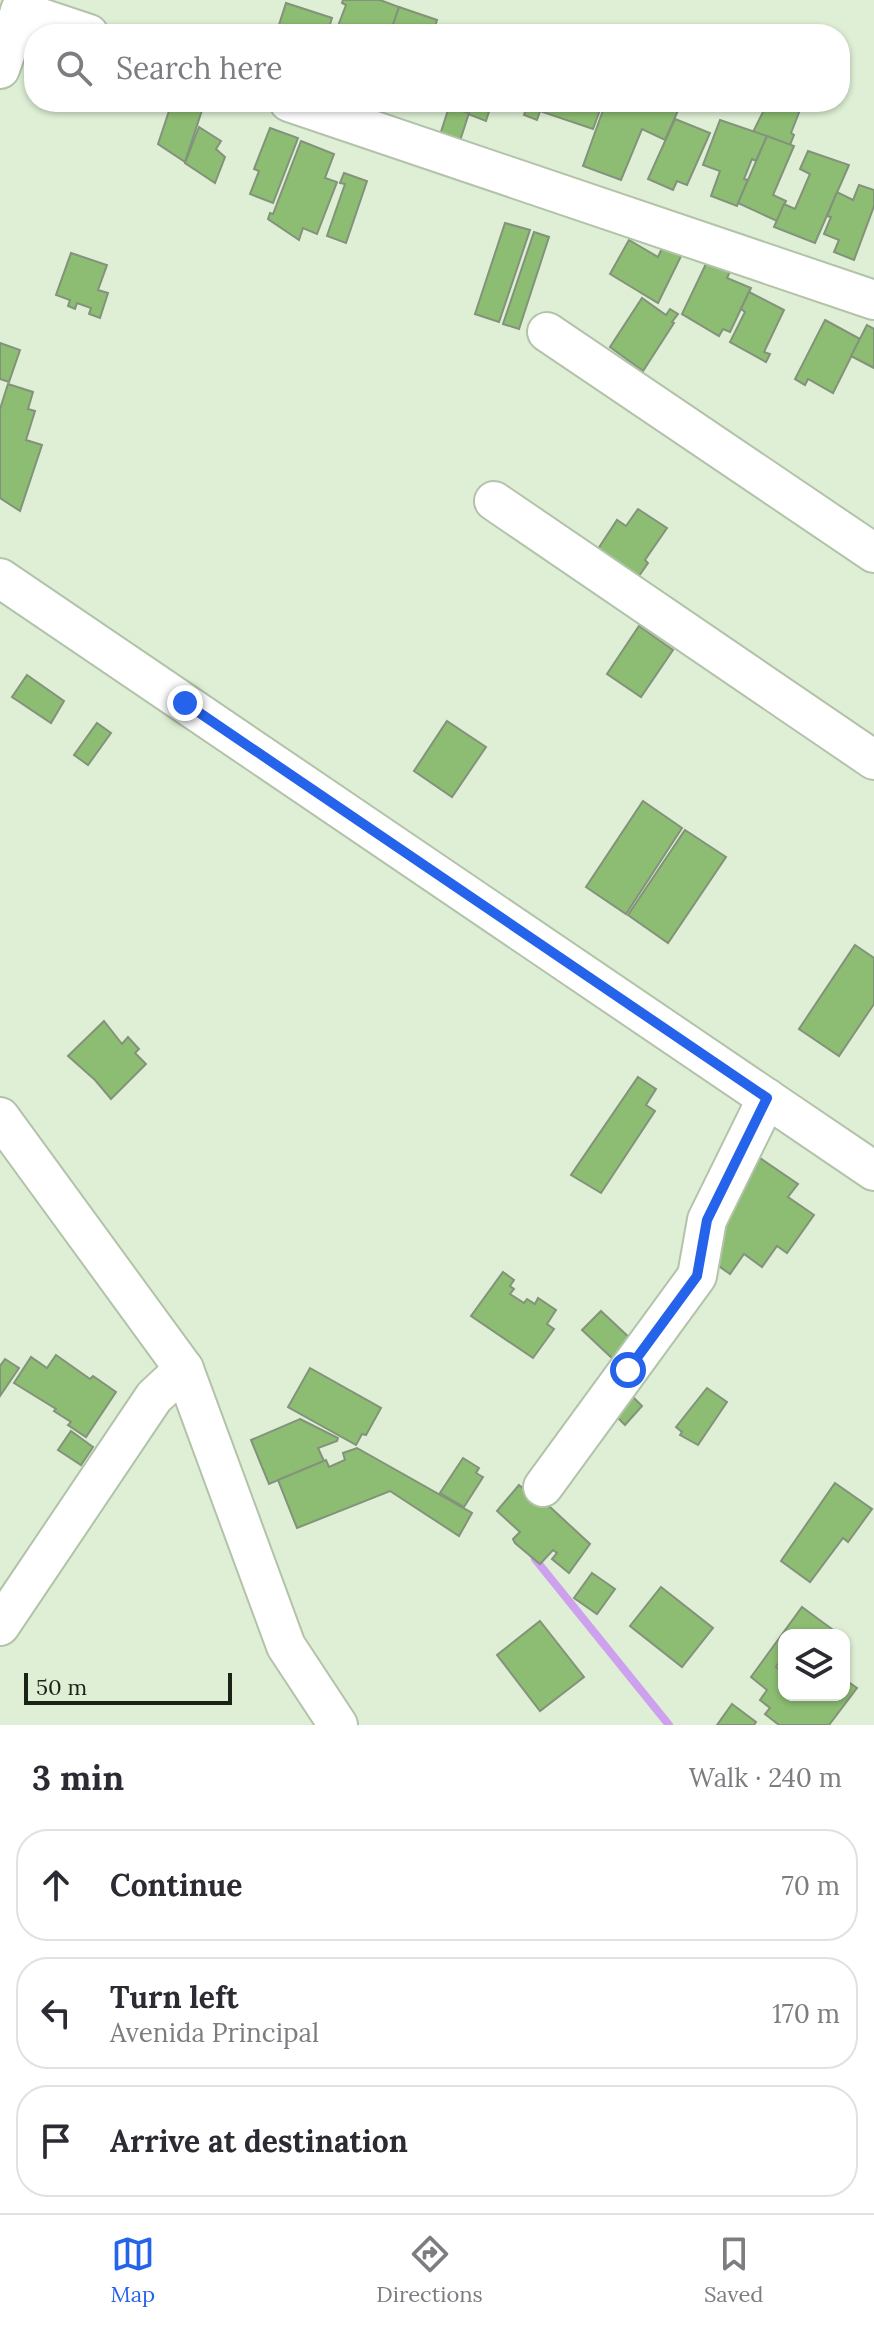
<!DOCTYPE html>
<html lang="en">
<head>
<meta charset="utf-8">
<style>
	body { margin:0; font-family:Lora,serif; background:#f2f2f3; color:#2b2b33 }
	.controls { position:absolute; right:24px; bottom:24px; display:grid; overflow:hidden; border-radius:16px; box-shadow:0 2px 6px #0004 }
	.controls button { width:72px; height:72px; display:grid; place-items:center; padding:0; border:0; border-bottom:2px solid #e1e1e2; background:#fff; color:#2b2b33; font:40px sans-serif }
	.scale { position:absolute; left:24px; bottom:20px; width:208px; box-sizing:border-box; padding-left:8px; border:4px solid #1b2218; border-top:0; font-size:22px; line-height:28px; white-space:nowrap; color:#1b2218; -webkit-text-stroke:6px #deefd5; paint-order:stroke }
	.stop { position:absolute; width:24px; height:24px; margin:-18px; border:6px solid #2563eb; border-radius:50%; background:#fff }
	.stop.end { background:#2563eb; border-color:#fff; box-shadow:0 2px 8px #0008 }
	.list { margin:0; padding:0; list-style:none }
	h2 { display:flex; justify-content:space-between; align-items:center; height:104px; margin:0; padding:0 32px; font-size:34px }
	h2 small { font-size:26px; font-weight:400; color:#7c7c81 }
	.list li { display:grid; grid-template-columns:52px 1fr auto; gap:24px; align-items:center; box-sizing:border-box; height:112px; margin:0 16px 16px; padding:0 16px; border:2px solid #e1e1e2; border-radius:32px }
	.list b { display:block; font-size:30px; white-space:nowrap }
	.list p { margin:0; font-size:26px; white-space:nowrap; color:#7c7c81 }
	.list em { font-size:26px; font-style:normal; color:#7c7c81 }
	.icon { flex:none; width:44px; height:44px; fill:none; stroke:currentColor; stroke-width:2; stroke-linecap:round; stroke-linejoin:round }
	.map { position:relative; flex:none; width:874px; height:1725px; overflow:hidden }
	.search { position:absolute; background:#fff; box-shadow:0 2px 6px #0004; left:24px; right:24px; top:24px; height:88px; display:flex; align-items:center; gap:20px; box-sizing:border-box; padding:0 28px; border-radius:32px; color:#7c7c81; font-size:30px }
	.sheet { height:488px; background:#fff }
	nav { display:flex; justify-content:space-around; align-items:center; box-sizing:border-box; height:112px; border-top:2px solid #e1e1e2; background:#fff; font-size:22px; color:#7c7c81 }
	nav a { display:grid; justify-items:center; gap:4px }
	nav .on { color:#2563eb }
	.map>svg:first-child { display:block }
	.lines { fill:none; stroke-linecap:round; stroke-linejoin:round }
	.stream { stroke:#cda1ee; stroke-width:8 }
	.building { fill:#8cbd72; stroke:#83937b; stroke-width:2 }
	.minor-casing { stroke:#b2c3aa; stroke-width:42 }
	.minor { stroke:#fff; stroke-width:38 }
	.route { stroke:#2563eb; stroke-width:10 }
</style>
</head>
<body>
<div class="map">
<svg width="874" height="1725" viewBox="0 0 874 1725">
	<rect width="100%" height="100%" fill="#deefd5"/>
	<g class="lines">
		<polyline class="stream" points="535,1559 669,1725"/>
	</g>
	<g class="building">
		<polygon points="343,0 380,0 399,7 390,34 335,34 346,5 342,3"/>
		<polygon points="286,3 332,18 327,34 276,34"/>
		<polygon points="399,7 437,20 433,34 390,34"/>
		<polygon points="172,102 190,102 203,107 185,162 158,144"/>
		<polygon points="457,102 492,102 486,121 455,109"/>
		<polygon points="603,102 593,129 540,111 537,120 524,115 528,104 526,102"/>
		<polygon points="606,102 669,102 680,106 665,140 642,129 621,180 583,166"/>
		<polygon points="768,102 806,102 805,106 802,105 791,133 794,135 790,145 753,132"/>
		<polygon points="449,107 469,113 457,150 437,144"/>
		<polygon points="675,119 710,133 687,185 677,181 673,190 648,179"/>
		<polygon points="720,120 767,136 756,161 752,159 744,179 748,180 737,206 711,196 720,171 703,165"/>
		<polygon points="199,127 221,141 216,149 225,157 215,183 185,163"/>
		<polygon points="270,128 298,138 273,203 250,194 259,171 254,169"/>
		<polygon points="767,136 794,146 773,195 786,201 777,221 738,203"/>
		<polygon points="301,141 334,154 325,178 337,182 317,234 303,228 299,240 268,219 270,213 273,214"/>
		<polygon points="808,151 849,165 815,243 774,227 784,204 795,209 810,174 800,169"/>
		<polygon points="344,173 367,181 346,243 327,236 345,184 340,183"/>
		<polygon points="859,185 874,190 874,206 854,260 834,252 839,240 824,234 831,217 827,216 837,192 853,200"/>
		<polygon points="505,223 530,230 499,322 475,314"/>
		<polygon points="534,232 549,237 519,329 503,324"/>
		<polygon points="629,240 658,257 663,246 687,244 658,303 610,274"/>
		<polygon points="715,245 738,254 727,278 751,288 730,332 723,329 719,336 682,314"/>
		<polygon points="71,253 107,265 98,290 108,293 100,318 89,314 91,308 77,303 75,309 68,306 70,300 56,295"/>
		<polygon points="749,292 784,310 764,352 770,354 766,362 730,342 745,312 741,309"/>
		<polygon points="642,298 666,315 670,309 678,314 672,322 674,323 643,371 610,347"/>
		<polygon points="825,320 860,339 833,393 808,379 805,385 795,379"/>
		<polygon points="867,325 874,329 874,368 851,356"/>
		<polygon points="0,343 20,350 9,382 0,379"/>
		<polygon points="8,384 33,392 28,409 35,411 26,440 42,445 20,511 0,498 0,409"/>
		<polygon points="638,509 667,528 645,560 648,563 639,576 598,549 617,520 626,526"/>
		<polygon points="639,626 673,650 641,697 607,674"/>
		<polygon points="27,675 64,701 51,723 12,697"/>
		<polygon points="447,721 486,747 452,797 414,771"/>
		<polygon points="97,723 111,733 88,765 74,755"/>
		<polygon points="643,801 682,828 626,914 586,887"/>
		<polygon points="685,830 726,857 668,943 628,915"/>
		<polygon points="855,945 874,958 874,1004 839,1056 799,1029"/>
		<polygon points="104,1021 122,1044 128,1037 139,1049 135,1053 146,1064 111,1099 95,1080 68,1056"/>
		<polygon points="638,1077 656,1089 646,1105 655,1111 601,1193 571,1175"/>
		<polygon points="757,1156 798,1184 788,1197 814,1215 787,1253 777,1246 762,1267 744,1254 730,1274 696,1250"/>
		<polygon points="503,1272 514,1280 510,1286 514,1289 510,1294 524,1303 527,1299 535,1304 538,1298 556,1310 547,1324 554,1329 533,1358 471,1316"/>
		<polygon points="601,1311 632,1340 613,1359 582,1330"/>
		<polygon points="56,1355 90,1379 93,1376 116,1392 86,1437 68,1425 71,1422 54,1411 56,1409 14,1383 31,1357 47,1368"/>
		<polygon points="5,1359 19,1368 0,1396 0,1366"/>
		<polygon points="310,1368 381,1408 366,1435 362,1434 356,1445 288,1407"/>
		<polygon points="707,1388 727,1402 698,1445 680,1435 682,1432 676,1427"/>
		<polygon points="628,1392 642,1406 625,1425 610,1410"/>
		<polygon points="300,1419 338,1438 337,1441 318,1448 324,1461 269,1484 251,1440"/>
		<polygon points="71,1431 93,1447 81,1465 58,1450"/>
		<polygon points="357,1448 472,1513 459,1536 390,1491 297,1528 278,1480 326,1460 329,1467 345,1460 343,1453"/>
		<polygon points="463,1458 479,1468 476,1473 483,1477 464,1507 440,1493"/>
		<polygon points="835,1483 872,1509 848,1542 843,1538 810,1582 781,1561"/>
		<polygon points="519,1485 532,1496 536,1494 590,1544 569,1573 552,1559 557,1553 553,1550 540,1564 515,1543 513,1539 520,1532 497,1511"/>
		<polygon points="592,1573 615,1589 597,1614 574,1598"/>
		<polygon points="661,1587 713,1628 682,1667 630,1626"/>
		<polygon points="802,1607 840,1635 784,1635 784,1655 776,1667 784,1673 784,1695 844,1695 844,1679 857,1688 829,1725 779,1725 765,1714 770,1708 760,1700 767,1690 751,1677"/>
		<polygon points="540,1621 584,1677 540,1711 497,1655"/>
		<polygon points="732,1704 756,1722 754,1725 717,1725"/>
	</g>
	<g class="lines">
		<g class="minor-casing">
			<g id="minor">
				<polyline points="20,11 89,34"/>
				<polyline points="0,69 24,0"/>
				<polyline points="289,102 874,300"/>
				<polyline points="547,332 874,553"/>
				<polyline points="494,501 874,760"/>
				<polyline points="0,578 874,1171"/>
				<polyline points="0,1117 184,1369 286,1646 338,1725"/>
				<polyline points="543,1487 697,1276 707,1220 767,1098"/>
				<polyline points="0,1626 154,1397 184,1369"/>
			</g>
		</g>
		<use href="#minor" class="minor"/>
	</g>
	<g class="lines">
		<polyline class="route" points="185,703 767,1098 707,1220 697,1276 628,1370"/>
	</g>
</svg>
<div class="controls">
<button><svg class="icon" aria-label="layers" viewBox="0 0 24 24"><path d="M12 4l9 5-9 5-9-5zM3 14l9 5 9-5"/></svg></button>
</div>
<div class="scale">50 m</div>
<div class="stop" style="left:628px;top:1370px"></div>
<div class="stop end" style="left:185px;top:703px"></div>
<div class="search"><svg class="icon" aria-label="search" viewBox="0 0 24 24"><circle cx="10" cy="10" r="6"/><path d="M15 15l6 6"/></svg>Search here</div>
</div>
<section class="sheet">
<h2>3 min<small>Walk · 240 m</small></h2>
<ul class="list">
<li><svg class="icon" aria-label="ahead" viewBox="0 0 24 24"><path d="M12 20V5M6 11l6-6 6 6"/></svg><div><b>Continue</b></div><em>70 m</em></li>
<li><svg class="icon" aria-label="left" viewBox="0 0 24 24"><path d="M17 20v-9H6M10 6l-5 5 5 5"/></svg><div><b>Turn left</b><p>Avenida Principal</p></div><em>170 m</em></li>
<li><svg class="icon" aria-label="arrive" viewBox="0 0 24 24"><path d="M6 21V4h12l-3 4 3 4H6"/></svg><div><b>Arrive at destination</b></div></li>
</ul>
</section>
<nav>
<a class="on"><svg class="icon" aria-label="map" viewBox="0 0 24 24"><path d="M3 6l6-2 6 2 6-2v14l-6 2-6-2-6 2zM9 4v14M15 6v14"/></svg>Map</a>
<a><svg class="icon" aria-label="directions" viewBox="0 0 24 24"><path d="M12 3l9 9-9 9-9-9zM9 14v-3h6M13 9l2 2-2 2"/></svg>Directions</a>
<a><svg class="icon" aria-label="saved" viewBox="0 0 24 24"><path d="M7 4h10v16l-5-4-5 4z"/></svg>Saved</a>
</nav>
</body>
</html>
